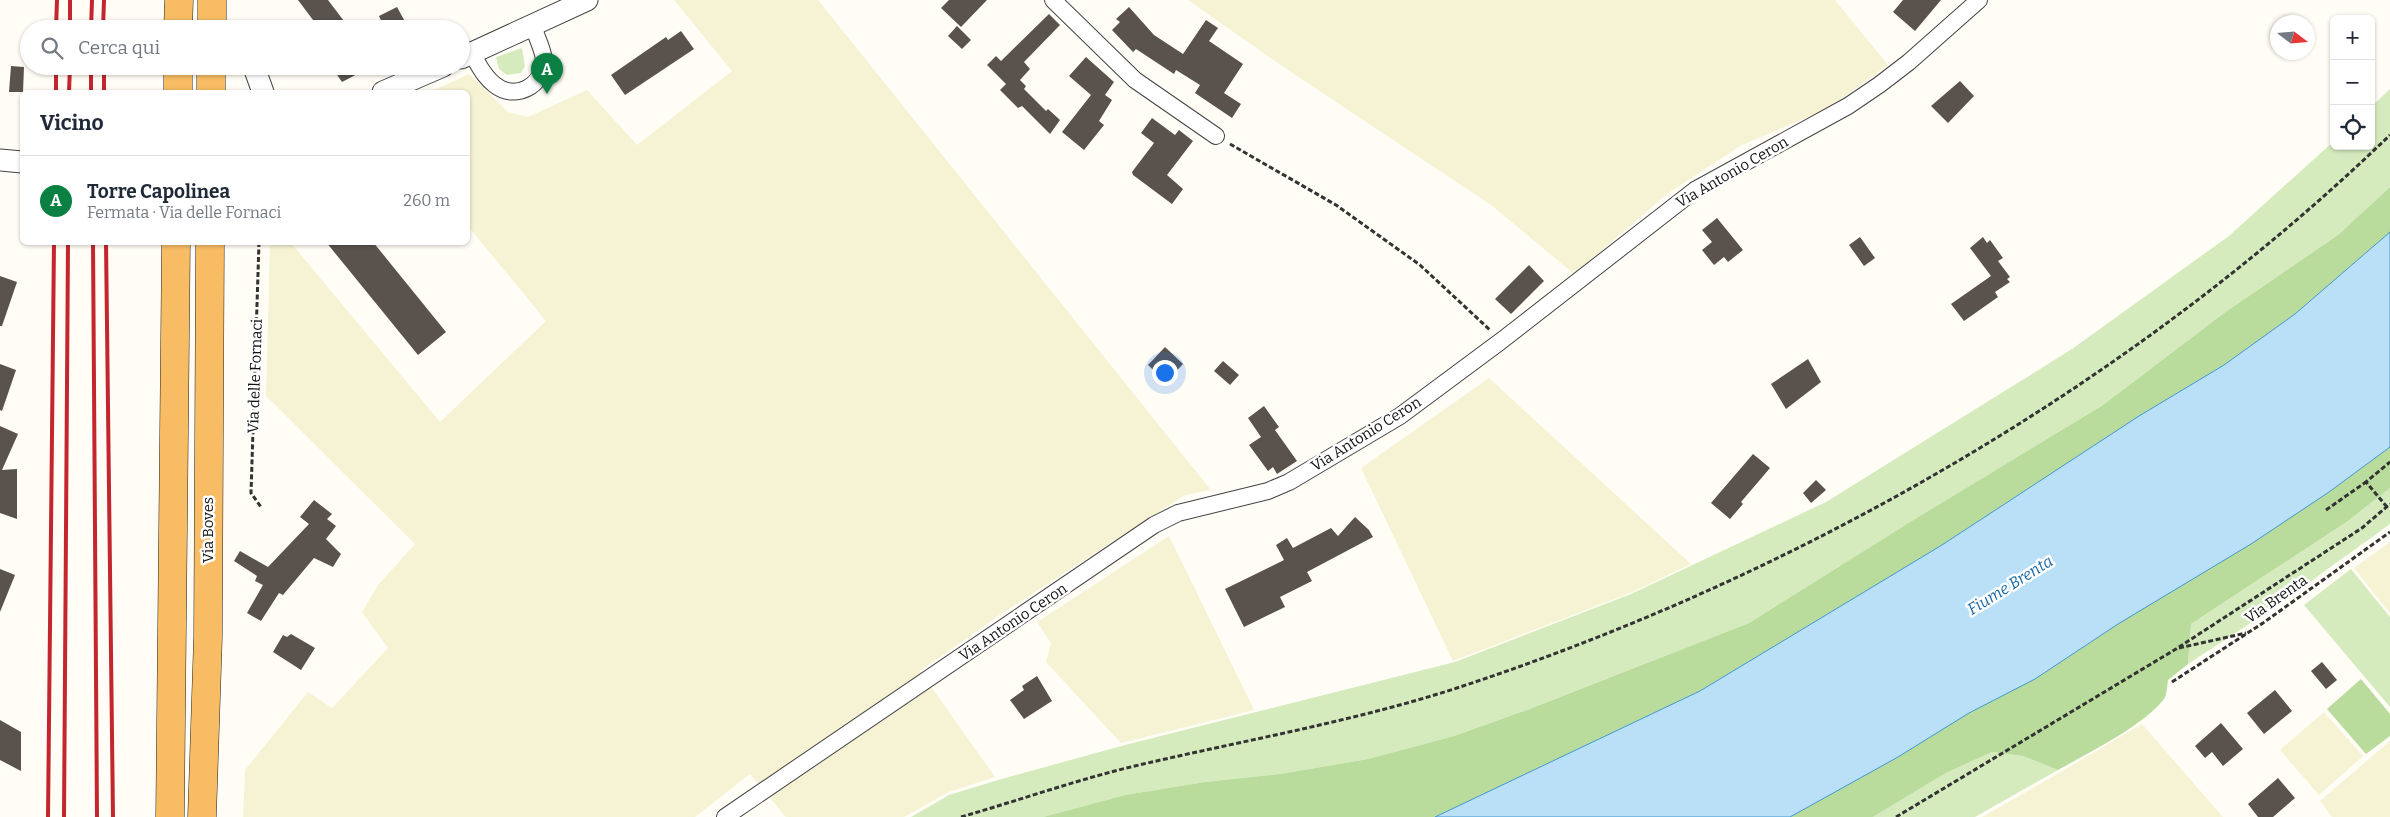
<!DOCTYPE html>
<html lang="it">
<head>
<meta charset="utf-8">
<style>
	body { margin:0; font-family:Bitter,serif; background:#f6f6f7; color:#1f2937 }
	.controls { position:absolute; right:15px; top:15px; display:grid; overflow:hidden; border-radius:8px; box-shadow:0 1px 4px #0004 }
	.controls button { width:45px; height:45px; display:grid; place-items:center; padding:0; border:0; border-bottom:1px solid #e0e1e3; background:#fff; color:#1f2937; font:25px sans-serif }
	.compass { position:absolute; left:2270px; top:15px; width:45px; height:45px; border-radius:50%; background:#fff; box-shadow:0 1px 4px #0004; rotate:106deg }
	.you { position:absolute; left:1164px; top:372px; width:18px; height:18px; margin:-12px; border:4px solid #fff; border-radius:50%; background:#1a73e8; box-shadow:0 0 0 8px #1a73e833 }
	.badge { display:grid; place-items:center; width:32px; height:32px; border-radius:50%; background:#0b8043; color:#fff; font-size:16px; font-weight:700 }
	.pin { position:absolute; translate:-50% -41px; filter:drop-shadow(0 1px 2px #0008) }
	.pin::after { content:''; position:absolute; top:26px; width:18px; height:15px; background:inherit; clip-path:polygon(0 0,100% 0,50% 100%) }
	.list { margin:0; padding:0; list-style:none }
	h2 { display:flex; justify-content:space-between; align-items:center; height:65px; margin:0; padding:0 20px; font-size:21px }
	h2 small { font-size:16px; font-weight:400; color:#747a83 }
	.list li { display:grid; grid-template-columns:32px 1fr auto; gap:15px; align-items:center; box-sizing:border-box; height:90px; padding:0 20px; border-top:1px solid #e0e1e3 }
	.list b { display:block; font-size:19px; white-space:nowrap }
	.list p { margin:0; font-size:16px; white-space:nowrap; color:#747a83 }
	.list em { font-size:16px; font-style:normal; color:#747a83 }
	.icon { flex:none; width:28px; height:28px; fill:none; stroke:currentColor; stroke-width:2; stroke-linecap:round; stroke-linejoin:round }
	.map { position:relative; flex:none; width:2390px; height:817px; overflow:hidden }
	.search { position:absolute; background:#fff; box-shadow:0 1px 4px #0004; left:20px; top:20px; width:450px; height:55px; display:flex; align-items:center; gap:12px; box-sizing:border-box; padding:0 18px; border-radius:28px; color:#747a83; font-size:19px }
	.panel { position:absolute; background:#fff; box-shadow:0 1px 4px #0004; left:20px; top:90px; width:450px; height:155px; border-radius:8px }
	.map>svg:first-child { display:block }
	.farmland { fill:#f6f3d4 }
	.green { fill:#d5ebbd }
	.forest { fill:#b9dc9c }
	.water { fill:#b9e0f7; stroke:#3f96cf }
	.building { fill:#5a524d }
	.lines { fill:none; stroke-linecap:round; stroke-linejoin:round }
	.minor-casing { stroke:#444; stroke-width:18 }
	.tertiary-casing { stroke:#444; stroke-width:23 }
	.trunk-casing { stroke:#222; stroke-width:29 }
	.path { stroke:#333; stroke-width:3; stroke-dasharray:5 2.5; stroke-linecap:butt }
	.minor { stroke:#fff; stroke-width:16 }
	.tertiary { stroke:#fff; stroke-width:21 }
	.trunk { stroke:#f7bc64; stroke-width:28 }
	.rail { stroke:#c4262e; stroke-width:4 }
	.labels { text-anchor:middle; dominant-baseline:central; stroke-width:5; stroke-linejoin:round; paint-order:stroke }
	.street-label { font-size:15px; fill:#111; stroke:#fff }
	.water-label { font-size:16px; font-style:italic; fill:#1768a6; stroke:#fff }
</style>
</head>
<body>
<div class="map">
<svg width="2390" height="817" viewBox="0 0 2390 817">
	<rect width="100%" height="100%" fill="#fffdf5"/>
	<g class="farmland">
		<polygon points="674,0 818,0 1211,490 1185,495 1001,614 920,671 995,777 949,792 904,817 786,817 750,774 695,817 243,817 245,770 308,692 332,708 388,648 362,612 378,585 415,544 266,396 270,243 291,243 440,422 546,321 468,226 468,92 430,92 469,74 508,112 528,117 587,90 637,145 732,71"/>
		<polygon points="1188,0 1835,0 1888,65 1829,108 1740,146 1667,194 1574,274 1491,205 1282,66"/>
		<polygon points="1489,378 1691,564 1630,593 1453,661 1361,468"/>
		<polygon points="1169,536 1254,710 1121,743 1046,662 1051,643 1037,622"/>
		<polygon points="2390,542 2390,613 2354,568"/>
		<polygon points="2324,712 2363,756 2319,795 2280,750"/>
		<polygon points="2142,724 2223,817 1982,817 2061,772"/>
		<polygon points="2390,741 2390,817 2332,817 2320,801"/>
	</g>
	<g class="green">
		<polygon points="522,48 525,66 521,73 507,75 499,69 496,57"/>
		<polygon points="2390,89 2390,187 2338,235 2224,313 2103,405 1910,522 1749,623 1527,710 1454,736 1368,759 1280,774 1205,782 1125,795 1043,817 911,817 949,795 998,780 1125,745 1455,662 1631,594 1826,502 2072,349 2229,236 2334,141 2334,146 2371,146 2371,107"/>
		<polygon points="2390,488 2390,524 2278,605 2188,664 2191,624 2348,521"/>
		<polygon points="2351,569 2390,617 2390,707 2304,605"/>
		<polygon points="1992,752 2023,756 2058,770 1975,817 1873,817 1946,773"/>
	</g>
	<g class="forest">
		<polygon points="2390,187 2390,232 2295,314 2224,365 2139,416 1942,545 1700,691 1456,807 1435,817 1043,817 1125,795 1205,782 1280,774 1368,759 1454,736 1527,710 1749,623 1910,522 2103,405 2224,313 2338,235"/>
		<path d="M2390,447V488L2348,521L2191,624L2188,664L2168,680C2167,686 2167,695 2164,699C2143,726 2088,753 2058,770L2023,756L1992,752L1946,773L1873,817H1790L1898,757L1969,713L2035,679L2118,624L2251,544L2329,492Z"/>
		<polygon points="2361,679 2390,714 2390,736 2366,754 2327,709"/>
	</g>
	<polygon class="water" points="2390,232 2390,447 2329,492 2251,544 2118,624 2035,679 1969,713 1898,757 1790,817 1435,817 1700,691 1942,545 2139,416 2224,365 2295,314"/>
	<g class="building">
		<polygon points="298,0 328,0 350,29 301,29 313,20"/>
		<polygon points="949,0 987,0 961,27 941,8"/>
		<polygon points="1903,0 1941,0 1915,31 1893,12"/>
		<polygon points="397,7 409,29 385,29 379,16"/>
		<polygon points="1129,7 1154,35 1183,54 1206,20 1218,28 1209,41 1243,64 1224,93 1241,104 1232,118 1195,93 1200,85 1176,70 1174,74 1136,49 1133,52 1112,30 1120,22 1116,19"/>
		<polygon points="1049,14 1060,25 1024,62 1030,69 1020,80 1026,86 1024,89 1046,111 1048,109 1060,120 1050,134 1022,106 1018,108 1000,90 1006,84 987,65 996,56 1001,61"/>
		<polygon points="957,26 971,40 962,49 948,36"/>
		<polygon points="681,31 694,49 625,95 611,75 666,37 668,40"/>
		<polygon points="1086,57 1114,82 1105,95 1112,100 1099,121 1104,125 1084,150 1062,132 1091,95 1069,76"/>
		<polygon points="11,66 24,67 23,92 9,92"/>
		<polygon points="331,66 373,66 342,82"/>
		<polygon points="1960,81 1974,96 1948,123 1931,106"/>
		<polygon points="1152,118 1175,135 1179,130 1193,141 1167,175 1183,189 1172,204 1133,175 1132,172 1154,143 1141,133"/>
		<polygon points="1717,218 1743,250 1728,262 1724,257 1714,265 1702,250 1712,242 1702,230"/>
		<polygon points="1860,237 1875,258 1864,266 1849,245"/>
		<polygon points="1983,237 1987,243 1990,240 2003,258 1998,261 2010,277 2007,279 2010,282 1995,292 1998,297 1964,321 1951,304 1991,276 1970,248"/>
		<polygon points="326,242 373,242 446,332 418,355"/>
		<polygon points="1529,265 1544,281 1511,314 1495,299"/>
		<polygon points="0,276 17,282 2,326 0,326"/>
		<polygon points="1165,347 1183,364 1166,382 1148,365"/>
		<polygon points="1808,359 1821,382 1786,409 1771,384"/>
		<polygon points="1223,361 1239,375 1230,385 1214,371"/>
		<polygon points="0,364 16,370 2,411 0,410"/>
		<polygon points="1264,406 1279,427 1275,430 1297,461 1277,474 1273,467 1268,471 1249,445 1261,437 1248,418"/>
		<polygon points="0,426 18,434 2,470 17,469 17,519 0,513"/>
		<polygon points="1753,454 1770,468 1741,502 1743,504 1730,519 1711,503"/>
		<polygon points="1816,480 1826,490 1811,503 1803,493"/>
		<polygon points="314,500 332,514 327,519 336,526 326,539 341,554 333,567 314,558 283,595 279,593 261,621 247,613 263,585 255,581 257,576 234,561 240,551 268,567 309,524 300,517"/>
		<polygon points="1355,517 1369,530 1373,537 1307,572 1312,581 1280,597 1285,607 1244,627 1225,589 1284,560 1276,545 1287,538 1293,548 1331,528 1338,536"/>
		<polygon points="0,569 15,575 0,612"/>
		<polygon points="291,634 315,648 301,670 273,652 283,635 287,637"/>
		<polygon points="2322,662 2337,680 2326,689 2311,671"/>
		<polygon points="1037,676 1052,701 1024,719 1010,700 1024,690 1022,686"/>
		<polygon points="2275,690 2292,711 2264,734 2247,713"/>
		<polygon points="0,720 21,732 21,771 0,760"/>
		<polygon points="2221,723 2243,749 2223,766 2212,752 2205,758 2195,746"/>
		<polygon points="2278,778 2295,798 2273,817 2258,817 2248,804"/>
	</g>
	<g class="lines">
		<g class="minor-casing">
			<g id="minor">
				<polyline points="1053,0 1135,80 1216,136"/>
				<path d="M472,54C479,65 484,77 495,85C515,101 544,86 544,60C543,49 536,36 533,26"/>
				<polyline points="725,817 1154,525 1178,513 1268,491 1289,482 1400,416 1501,341 1695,190 1848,106 1879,85 1909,62 1979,0"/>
			</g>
		</g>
		<g class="tertiary-casing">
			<g id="tertiary">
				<polyline points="461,58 587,0"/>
				<polyline points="255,70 263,92"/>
				<polyline points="383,92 443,66"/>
				<polyline points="0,160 22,162"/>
			</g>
		</g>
		<g class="trunk-casing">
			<g id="trunk">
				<polyline points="178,29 179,0"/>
				<polyline points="212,29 212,0"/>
				<polyline points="178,92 178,66"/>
				<polyline points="211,92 211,66"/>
				<polyline points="170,817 176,242"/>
				<polyline points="202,817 208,637 210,242"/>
			</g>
		</g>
		<g class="path">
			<polyline points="1230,144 1336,205 1420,265 1490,330"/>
			<polyline points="259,242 251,493 261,507"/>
			<polyline points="2387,507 2366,482 2390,462"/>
			<polyline points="2326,510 2366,482"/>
			<polyline points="2179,648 2246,633"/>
			<polyline points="2172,682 2263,623 2390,532"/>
			<path d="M961,817C1020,800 1079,779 1139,765C1246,740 1356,721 1460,687C1800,575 2132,384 2390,135"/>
			<polyline points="1896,817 2176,649 2362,528 2390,504"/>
		</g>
		<use href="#minor" class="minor"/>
		<use href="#tertiary" class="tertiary"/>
		<use href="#trunk" class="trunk"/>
		<g class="rail">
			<polyline points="56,29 57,0"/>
			<polyline points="70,29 70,0"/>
			<polyline points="91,29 92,0"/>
			<polyline points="103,29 104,0"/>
			<polyline points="91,66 91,92"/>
			<polyline points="104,66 104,92"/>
			<polyline points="56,92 56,66"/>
			<polyline points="69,92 70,66"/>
			<polyline points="93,242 97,817"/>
			<polyline points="106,242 113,817"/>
			<polyline points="48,817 54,242"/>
			<polyline points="64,817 68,242"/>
		</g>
	</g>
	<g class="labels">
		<g class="street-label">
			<text transform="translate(1732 172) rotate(-30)">Via Antonio Ceron</text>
			<text transform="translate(255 376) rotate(-88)">Via delle Fornaci</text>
			<text transform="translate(1366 434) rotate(-32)">Via Antonio Ceron</text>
			<text transform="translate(208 530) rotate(-90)">Via Boves</text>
			<text transform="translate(2276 599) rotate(-35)">Via Brenta</text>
			<text transform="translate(1013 622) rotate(-34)">Via Antonio Ceron</text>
		</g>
		<g class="water-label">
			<text transform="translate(2010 585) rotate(-32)">Fiume Brenta</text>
		</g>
	</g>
</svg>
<div class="controls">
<button>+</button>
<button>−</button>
<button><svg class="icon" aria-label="locate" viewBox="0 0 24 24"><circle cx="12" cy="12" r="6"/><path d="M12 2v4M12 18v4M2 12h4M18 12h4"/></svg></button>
</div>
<svg class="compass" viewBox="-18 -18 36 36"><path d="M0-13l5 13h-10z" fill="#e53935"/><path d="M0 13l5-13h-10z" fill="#747a83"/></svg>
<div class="you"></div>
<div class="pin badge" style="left:547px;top:94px">A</div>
<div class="search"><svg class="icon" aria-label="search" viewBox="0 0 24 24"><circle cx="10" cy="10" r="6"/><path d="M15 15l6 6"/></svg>Cerca qui</div>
<section class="panel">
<h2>Vicino<small></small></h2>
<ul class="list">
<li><span class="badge">A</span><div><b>Torre Capolinea</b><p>Fermata · Via delle Fornaci</p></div><em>260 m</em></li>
</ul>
</section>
</div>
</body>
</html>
